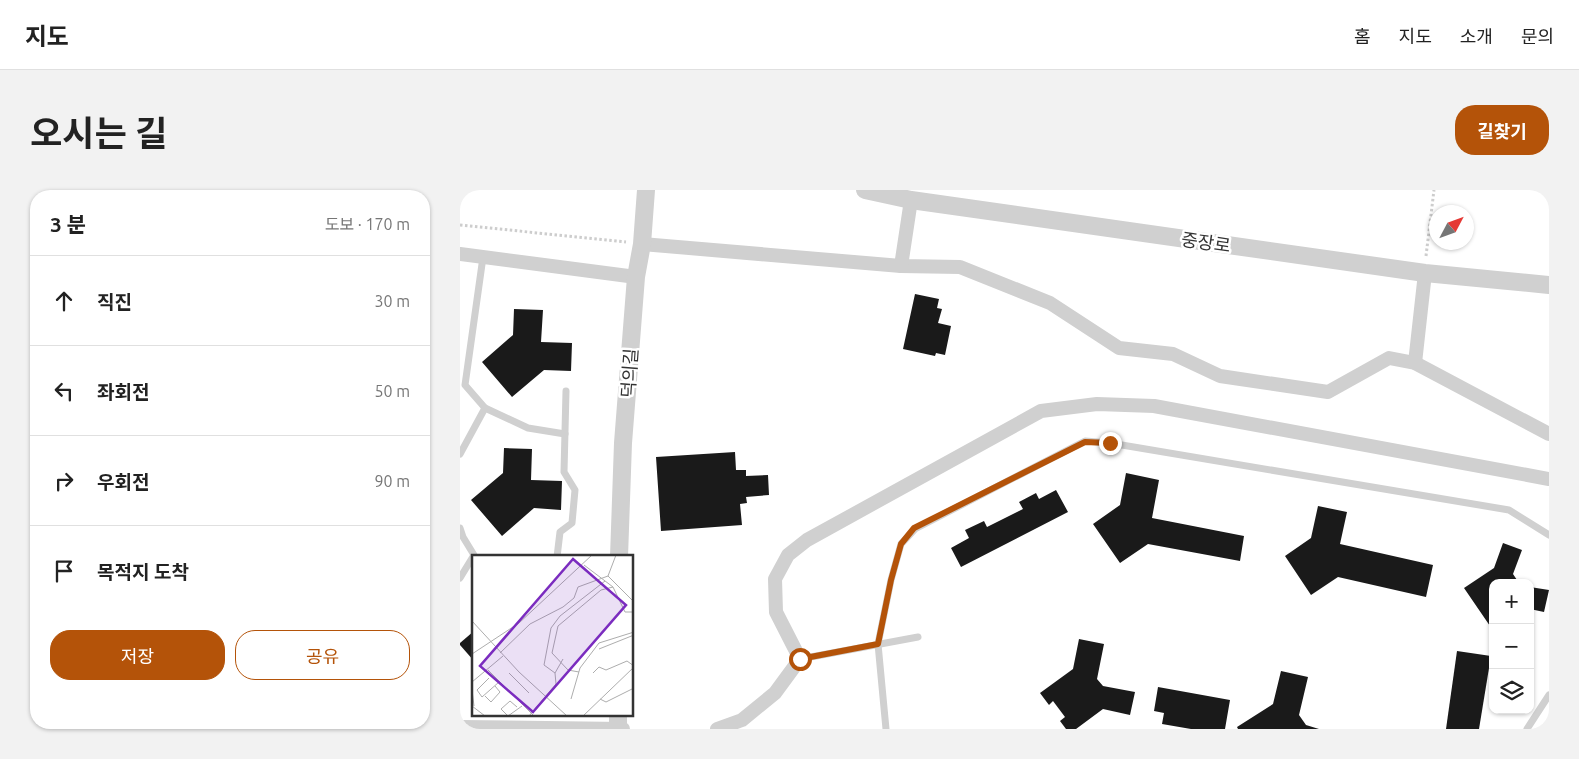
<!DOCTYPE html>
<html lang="ko">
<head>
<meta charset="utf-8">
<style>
	body { margin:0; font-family:Ubuntu,"Noto Sans KR",sans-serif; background:#f2f2f2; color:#222 }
	.controls { position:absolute; right:15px; bottom:15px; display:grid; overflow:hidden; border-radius:10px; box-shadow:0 1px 4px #0004 }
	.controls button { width:45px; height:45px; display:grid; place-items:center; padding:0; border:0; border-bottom:1px solid #e0e0e0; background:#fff; color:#222; font:25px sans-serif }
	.compass { position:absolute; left:969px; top:15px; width:45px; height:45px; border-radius:50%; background:#fff; box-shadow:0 1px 4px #0004; rotate:49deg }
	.stop { position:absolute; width:15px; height:15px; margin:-11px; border:4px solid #b45309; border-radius:50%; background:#fff }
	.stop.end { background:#b45309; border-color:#fff; box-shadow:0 1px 5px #0008 }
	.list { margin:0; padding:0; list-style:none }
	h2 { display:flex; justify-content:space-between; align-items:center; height:65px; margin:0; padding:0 20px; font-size:21px }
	h2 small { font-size:16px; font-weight:400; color:#767676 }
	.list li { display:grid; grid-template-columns:32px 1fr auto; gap:15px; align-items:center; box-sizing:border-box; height:90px; padding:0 20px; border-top:1px solid #e0e0e0 }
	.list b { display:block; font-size:19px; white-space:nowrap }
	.list em { font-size:16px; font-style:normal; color:#767676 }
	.actions { display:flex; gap:10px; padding:15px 20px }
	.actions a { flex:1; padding:11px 0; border:1px solid #b45309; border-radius:20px; text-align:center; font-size:18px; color:#b45309 }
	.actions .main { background:#b45309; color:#fff }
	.icon { flex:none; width:28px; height:28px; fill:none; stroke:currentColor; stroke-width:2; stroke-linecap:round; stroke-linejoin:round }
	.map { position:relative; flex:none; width:1089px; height:539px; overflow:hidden; border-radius:20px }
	header { display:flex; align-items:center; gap:30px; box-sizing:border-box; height:70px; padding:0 25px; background:#fff; border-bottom:1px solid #e0e0e0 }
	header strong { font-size:24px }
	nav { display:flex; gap:28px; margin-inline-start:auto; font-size:18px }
	.intro { display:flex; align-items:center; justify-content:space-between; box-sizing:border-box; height:120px; padding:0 30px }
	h1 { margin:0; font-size:35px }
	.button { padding:12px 22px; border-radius:20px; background:#b45309; color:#fff; font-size:18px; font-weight:700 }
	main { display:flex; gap:30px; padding:0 30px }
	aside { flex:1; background:#fff; border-radius:20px; box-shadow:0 1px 4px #0004 }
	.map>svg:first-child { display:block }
	.building { fill:#1a1a1a }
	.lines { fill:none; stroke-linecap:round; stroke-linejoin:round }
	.path { stroke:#cdcdcd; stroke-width:3; stroke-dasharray:2.5 2.5; stroke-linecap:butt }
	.service { stroke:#d0d0d0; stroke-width:7 }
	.minor { stroke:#d0d0d0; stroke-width:14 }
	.tertiary { stroke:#d0d0d0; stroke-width:18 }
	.route { stroke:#b45309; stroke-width:6 }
	.labels { text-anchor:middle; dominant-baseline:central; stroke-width:5; stroke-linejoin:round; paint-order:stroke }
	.street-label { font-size:18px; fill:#333; stroke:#fff }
	.inset-road { fill:none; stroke:#adadad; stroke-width:1 }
	.view { fill:#7b2cbf; fill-opacity:0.15; stroke:#7b2cbf; stroke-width:2.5 }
	.inset-edge { fill:none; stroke:#333; stroke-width:2.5 }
</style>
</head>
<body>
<header>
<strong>지도</strong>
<nav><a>홈</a><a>지도</a><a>소개</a><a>문의</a></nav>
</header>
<div class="intro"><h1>오시는 길</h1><a class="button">길찾기</a></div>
<main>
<aside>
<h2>3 분<small>도보 · 170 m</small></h2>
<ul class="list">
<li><svg class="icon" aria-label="ahead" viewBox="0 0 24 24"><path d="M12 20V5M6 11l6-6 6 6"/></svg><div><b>직진</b></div><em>30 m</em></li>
<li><svg class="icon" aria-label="left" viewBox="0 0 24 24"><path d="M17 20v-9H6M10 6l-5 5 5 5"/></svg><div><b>좌회전</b></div><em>50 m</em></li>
<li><svg class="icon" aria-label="right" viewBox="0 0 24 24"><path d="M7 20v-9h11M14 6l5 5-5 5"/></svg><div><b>우회전</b></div><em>90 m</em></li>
<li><svg class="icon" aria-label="arrive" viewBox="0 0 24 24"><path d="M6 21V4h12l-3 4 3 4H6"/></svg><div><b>목적지 도착</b></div></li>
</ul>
<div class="actions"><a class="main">저장</a><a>공유</a></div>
</aside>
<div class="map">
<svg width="1089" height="539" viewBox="0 0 1089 539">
	<rect width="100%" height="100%" fill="#fff"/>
	<g class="building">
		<polygon points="455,104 479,109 477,118 482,119 478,133 491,136 485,165 476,163 475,166 443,159"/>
		<polygon points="54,119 83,120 81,152 112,153 111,181 84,180 52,207 22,172 53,145"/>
		<polygon points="44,258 72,259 71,290 102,291 101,320 74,318 42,346 11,310 43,283"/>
		<polygon points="275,262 276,280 286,280 286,286 308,285 309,305 286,307 287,313 280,314 282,335 201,341 196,267"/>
		<polygon points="666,283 699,290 692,328 784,346 780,371 688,354 660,373 633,334 660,315"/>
		<polygon points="596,300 608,322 501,377 491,358 509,348 505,340 524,331 527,337 563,319 559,312 576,303 579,309"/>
		<polygon points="858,316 887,322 880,354 973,375 966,407 878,387 851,405 825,366 851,348"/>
		<polygon points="1043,353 1062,360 1053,384 1059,393 1033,393 1033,434 1030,436 1004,398 1034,378"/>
		<polygon points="1070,397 1089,400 1084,422 1070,419"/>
		<polygon points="14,441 14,471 0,455 0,453"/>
		<polygon points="619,449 644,454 637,489 643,496 675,502 670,525 643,519 616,539 606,539 600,531 605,527 593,511 589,515 580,503 613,479"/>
		<polygon points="997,461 1031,466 1019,539 986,539"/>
		<polygon points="821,481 848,487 839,525 846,535 859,539 778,539 777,537 813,514"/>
		<polygon points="698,497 770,510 765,539 731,539 702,534 704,523 694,521"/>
	</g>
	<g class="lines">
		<g class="path">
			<polyline points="0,35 166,52"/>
			<polyline points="966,66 974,0"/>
		</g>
		<g class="service">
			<polyline points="25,218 68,238 105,244"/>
			<polyline points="0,264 25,218 5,195 23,67"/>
			<polyline points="0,338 3,347 14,365 0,388"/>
			<polyline points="97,367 100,342 112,333 115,300 104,282 106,201"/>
			<polyline points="340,469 458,447"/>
			<polyline points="426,539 418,454 431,390 441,354 455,339 625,251 650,253 1049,320 1089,345"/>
			<polyline points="1067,539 1089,505"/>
		</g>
		<g class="minor">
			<polyline points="182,54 441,76 500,77 590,113 659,158 713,164 760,186 868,202 929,168 955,173 1089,244"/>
			<polyline points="0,64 176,87"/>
			<polyline points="441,76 451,10"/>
			<polyline points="955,173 965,83"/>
			<polyline points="0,537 163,539"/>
			<polyline points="257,539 282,530 315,503 340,469 316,422 315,389 328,365 347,350 581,221 637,214 694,216 1089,289"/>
		</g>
		<g class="tertiary">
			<polyline points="405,0 451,10 965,83 1089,95"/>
			<polyline points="159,367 163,253 176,87 182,54 186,0"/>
			<polyline points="158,539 158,525"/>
		</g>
	</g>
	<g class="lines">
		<polyline class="route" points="340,469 418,454 431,390 441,354 454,338 625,252 650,253"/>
	</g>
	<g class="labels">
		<g class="street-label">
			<text transform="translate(746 52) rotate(8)">중장로</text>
			<text transform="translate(169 183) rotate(-86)">덕의길</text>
		</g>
	</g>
	<g transform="translate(12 365)">
		<rect width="161" height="161" fill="#fff"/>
		<path class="inset-road" d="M112,10L141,32L153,57H162M136,21L162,47M0,66L47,117L95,161M127,94L162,80M28,98L58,69L91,52L102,43L106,32L136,21L144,0M0,99L47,68L120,0M16,115L62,161M107,117L96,115L80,98L86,71L129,35L141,32M37,118L57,138M83,118L91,104M121,118L127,112L134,115L155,106L162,111M17,123L5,135L10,142L27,127M0,127L31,101M0,135L2,151M13,141L19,147L28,137L23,131M99,144L108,113L127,88L162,77M128,144L134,147L162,133M0,151L13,161M36,161L29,154L38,146L45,152M36,161L50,151M57,161L84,129L83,118L72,110L79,73L88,61L133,26M111,161L162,112"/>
		<path class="view" d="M101,4L154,50L61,157L8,111Z"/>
		<rect width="161" height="161" class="inset-edge"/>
	</g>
</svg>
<div class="controls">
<button>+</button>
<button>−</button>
<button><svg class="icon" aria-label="layers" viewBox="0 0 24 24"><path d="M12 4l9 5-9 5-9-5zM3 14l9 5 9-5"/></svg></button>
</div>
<svg class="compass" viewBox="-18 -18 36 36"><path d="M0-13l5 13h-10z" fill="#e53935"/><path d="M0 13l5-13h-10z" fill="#767676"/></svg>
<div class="stop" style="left:340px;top:469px"></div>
<div class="stop end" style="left:650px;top:253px"></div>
</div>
</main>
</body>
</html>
